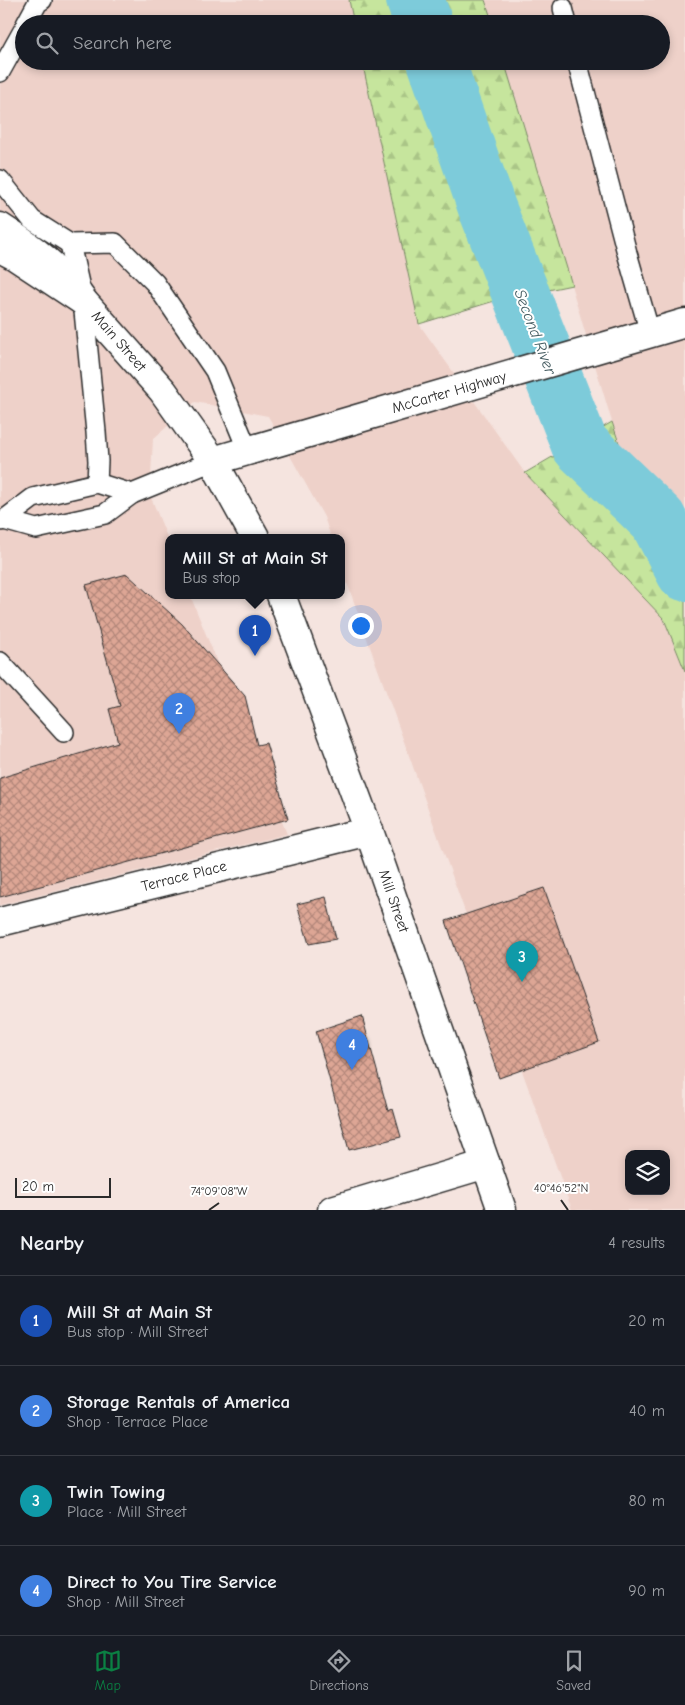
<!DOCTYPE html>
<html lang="en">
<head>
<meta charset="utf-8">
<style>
	body { margin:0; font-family:"Comic Neue",sans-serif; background:#20242c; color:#f1f3f6 }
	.controls { position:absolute; right:15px; bottom:15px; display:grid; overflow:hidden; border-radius:10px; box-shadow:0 2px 8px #0003 }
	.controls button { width:45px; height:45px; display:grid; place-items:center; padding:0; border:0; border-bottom:1px solid #363941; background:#171b24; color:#f1f3f6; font:25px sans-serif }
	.scale { position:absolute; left:15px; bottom:12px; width:96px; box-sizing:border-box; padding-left:5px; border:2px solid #2b2b2b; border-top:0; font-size:14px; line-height:18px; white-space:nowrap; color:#2b2b2b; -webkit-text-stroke:4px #fff; paint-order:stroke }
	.you { position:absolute; left:360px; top:625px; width:18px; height:18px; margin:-12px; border:4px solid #fff; border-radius:50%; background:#1a73e8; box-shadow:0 0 0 8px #1a73e833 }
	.badge { display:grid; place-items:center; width:32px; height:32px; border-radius:50%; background:#0b8043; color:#fff; font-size:16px; font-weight:700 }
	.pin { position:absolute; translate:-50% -41px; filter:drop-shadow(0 1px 2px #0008) }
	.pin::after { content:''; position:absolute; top:26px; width:18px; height:15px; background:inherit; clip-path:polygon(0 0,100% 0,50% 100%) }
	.popup { position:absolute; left:165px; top:534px; width:180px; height:65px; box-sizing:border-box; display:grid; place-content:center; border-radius:10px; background:#171b24; filter:drop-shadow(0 1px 4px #0005); font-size:16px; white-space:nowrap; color:#9ea1a6 }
	.popup b { font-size:19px; color:#f1f3f6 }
	.popup::after { content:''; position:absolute; left:50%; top:100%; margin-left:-10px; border:10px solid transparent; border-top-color:#171b24 }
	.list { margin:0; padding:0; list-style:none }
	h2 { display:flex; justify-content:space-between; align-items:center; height:65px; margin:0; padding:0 20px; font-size:21px }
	h2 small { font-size:16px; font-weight:400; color:#9ea1a6 }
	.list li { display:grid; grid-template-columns:32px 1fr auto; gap:15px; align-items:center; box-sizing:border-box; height:90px; padding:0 20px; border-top:1px solid #363941 }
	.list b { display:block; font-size:19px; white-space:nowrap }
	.list p { margin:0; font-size:16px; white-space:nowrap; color:#9ea1a6 }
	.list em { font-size:16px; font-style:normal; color:#9ea1a6 }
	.icon { flex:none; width:28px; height:28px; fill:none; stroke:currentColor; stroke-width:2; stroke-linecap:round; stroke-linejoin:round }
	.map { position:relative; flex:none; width:685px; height:1210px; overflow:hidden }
	.search { position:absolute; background:#171b24; box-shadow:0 2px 8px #0003; left:15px; right:15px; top:15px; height:55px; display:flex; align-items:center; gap:12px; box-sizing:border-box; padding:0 18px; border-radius:28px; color:#9ea1a6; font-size:19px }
	.sheet { height:425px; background:#171b24 }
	nav { display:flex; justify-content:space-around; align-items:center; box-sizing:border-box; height:70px; border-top:1px solid #363941; background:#171b24; font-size:14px; color:#9ea1a6 }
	nav a { display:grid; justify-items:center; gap:2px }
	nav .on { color:#0b8043 }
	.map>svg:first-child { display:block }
	.built { fill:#eed1c9; fill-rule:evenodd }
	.forest { fill:url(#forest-firs); stroke:#788864 }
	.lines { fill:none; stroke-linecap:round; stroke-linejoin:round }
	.river { stroke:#7dcbda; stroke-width:58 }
	.building { fill:url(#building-cross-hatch); stroke:#2b2b2b }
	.lane-casing { stroke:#2b2b2b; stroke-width:22 }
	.street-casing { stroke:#2b2b2b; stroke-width:31 }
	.secondary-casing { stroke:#2b2b2b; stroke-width:31 }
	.highway-casing { stroke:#2b2b2b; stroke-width:31 }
	.lane { stroke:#fff; stroke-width:19 }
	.street { stroke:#fff; stroke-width:28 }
	.secondary { stroke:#fff; stroke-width:28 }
	.highway { stroke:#fff; stroke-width:28 }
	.ticks { fill:none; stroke:#2b2b2b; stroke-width:2 }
	.labels { text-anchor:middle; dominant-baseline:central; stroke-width:4; stroke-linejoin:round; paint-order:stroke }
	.street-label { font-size:15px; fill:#2b2b2b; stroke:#fff }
	.water-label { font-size:16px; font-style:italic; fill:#445b60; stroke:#fff }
	.ticks-label { font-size:12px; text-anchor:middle; fill:#2b2b2b; stroke:#fff; stroke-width:4; stroke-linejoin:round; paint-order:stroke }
</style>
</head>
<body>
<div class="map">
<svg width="685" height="1210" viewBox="0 0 685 1210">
	<defs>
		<pattern id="forest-firs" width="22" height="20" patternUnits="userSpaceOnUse" patternTransform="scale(1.25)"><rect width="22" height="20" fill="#c6e59d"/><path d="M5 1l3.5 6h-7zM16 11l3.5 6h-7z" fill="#aac587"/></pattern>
		<pattern id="building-cross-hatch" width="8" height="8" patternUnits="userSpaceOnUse" patternTransform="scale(1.25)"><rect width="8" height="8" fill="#dda695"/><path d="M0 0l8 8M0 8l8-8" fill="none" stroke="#b3877a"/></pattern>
	</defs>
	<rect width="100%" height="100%" fill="#f5e4df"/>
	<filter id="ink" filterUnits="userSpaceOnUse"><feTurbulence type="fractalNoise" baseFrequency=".02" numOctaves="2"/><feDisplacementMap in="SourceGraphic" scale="10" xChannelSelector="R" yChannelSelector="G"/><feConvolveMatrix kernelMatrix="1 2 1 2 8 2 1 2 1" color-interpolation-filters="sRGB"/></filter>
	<g filter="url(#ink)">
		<g class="built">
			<path d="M0,0H349L354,24H24V61H362L419,324L525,473L664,619L685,671V1210H572L341,566V537H331L324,517L268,416L195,402L153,439L150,495L169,542V595H190L287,834L0,905ZM629,1154H666V1191H629Z"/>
			<polygon points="485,0 685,0 685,540 629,473 612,422 504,61 661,61 661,24 493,24"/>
		</g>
		<g class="forest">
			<polygon points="349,0 485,0 493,24 354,24"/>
			<polygon points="362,61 504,61 572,285 491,302 419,324"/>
			<polygon points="612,422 629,473 685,540 685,671 664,619 525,473"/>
		</g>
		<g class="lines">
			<g class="river">
				<polyline points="415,0 424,24"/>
				<polyline points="436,61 487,208 580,445 658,520 685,572"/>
			</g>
		</g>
		<g class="building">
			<polygon points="127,574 182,624 245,696 257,745 266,743 288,819 0,897 0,778 118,742 109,709 120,706 86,585"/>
			<polygon points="544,888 599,1042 499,1078 446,921"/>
			<polygon points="326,897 336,939 309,944 297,904"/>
			<polygon points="362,1016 388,1111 393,1109 401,1137 349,1150 316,1031"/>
		</g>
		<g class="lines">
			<g class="lane-casing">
				<g id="lane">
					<polyline points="563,8 567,24"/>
					<polyline points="26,24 38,2 42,0"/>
					<polyline points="577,61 627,253 650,333"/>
					<polyline points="0,72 24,29"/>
					<polyline points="0,180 32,220 70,244 115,243 155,283 215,371 248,451"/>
					<polyline points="70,244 83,301 96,432 98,461 97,483"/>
					<polyline points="4,520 36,529 105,514 132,494 213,461"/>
					<polyline points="0,521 4,520 33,498 97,483 132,494"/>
					<polyline points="0,662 64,732"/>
				</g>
			</g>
			<g class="street-casing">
				<g id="street">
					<polyline points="0,922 369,831"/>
					<polyline points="332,1210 486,1164"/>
				</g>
			</g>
			<g class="secondary-casing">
				<g id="secondary">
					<polyline points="0,248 15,256 83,301 163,391 213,461 255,537"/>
					<polyline points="213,461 685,323"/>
					<polyline points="281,595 369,831 502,1210"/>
				</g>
			</g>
			<g class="highway-casing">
				<path id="highway" d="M0,227C31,247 63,270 83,301"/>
			</g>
			<use href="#lane" class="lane"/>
			<use href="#street" class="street"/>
			<use href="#secondary" class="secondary"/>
			<use href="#highway" class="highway"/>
		</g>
	</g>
	<path class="ticks" d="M561,1200L568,1210M209,1210L219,1203"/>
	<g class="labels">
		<g class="street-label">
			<text transform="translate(119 341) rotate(49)">Main Street</text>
			<text transform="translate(449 392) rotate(-16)">McCarter Highway</text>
			<text transform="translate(184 876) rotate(-14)">Terrace Place</text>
			<text transform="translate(394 901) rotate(71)">Mill Street</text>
		</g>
		<g class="water-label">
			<text transform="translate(535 332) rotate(69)">Second River</text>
		</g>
	</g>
	<g class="ticks-label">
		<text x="561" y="1192">40°46'52"N</text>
		<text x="219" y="1195">74°09'08"W</text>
	</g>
</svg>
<div class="controls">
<button><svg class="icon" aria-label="layers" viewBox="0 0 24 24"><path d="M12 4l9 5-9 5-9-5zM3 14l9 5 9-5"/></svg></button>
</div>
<div class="scale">20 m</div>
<div class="you"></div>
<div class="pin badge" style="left:255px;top:656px;background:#1a4fb4">1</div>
<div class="popup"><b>Mill St at Main St</b>Bus stop</div>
<div class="pin badge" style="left:179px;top:734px;background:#3f7fe0">2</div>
<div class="pin badge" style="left:522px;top:982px;background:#0f9aa8">3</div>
<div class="pin badge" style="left:352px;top:1070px;background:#3f7fe0">4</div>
<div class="search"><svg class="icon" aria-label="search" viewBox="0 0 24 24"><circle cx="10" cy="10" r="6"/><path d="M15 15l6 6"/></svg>Search here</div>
</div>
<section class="sheet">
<h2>Nearby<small>4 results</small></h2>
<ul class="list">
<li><span class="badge" style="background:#1a4fb4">1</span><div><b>Mill St at Main St</b><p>Bus stop · Mill Street</p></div><em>20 m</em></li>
<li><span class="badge" style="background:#3f7fe0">2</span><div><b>Storage Rentals of America</b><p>Shop · Terrace Place</p></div><em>40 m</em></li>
<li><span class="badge" style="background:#0f9aa8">3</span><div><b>Twin Towing</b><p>Place · Mill Street</p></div><em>80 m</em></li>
<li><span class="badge" style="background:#3f7fe0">4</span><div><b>Direct to You Tire Service</b><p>Shop · Mill Street</p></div><em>90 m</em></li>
</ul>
</section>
<nav>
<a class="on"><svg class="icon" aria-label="map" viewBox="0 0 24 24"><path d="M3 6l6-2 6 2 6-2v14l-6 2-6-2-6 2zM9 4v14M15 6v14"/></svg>Map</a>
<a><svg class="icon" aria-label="directions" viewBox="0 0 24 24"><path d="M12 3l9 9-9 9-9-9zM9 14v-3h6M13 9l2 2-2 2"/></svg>Directions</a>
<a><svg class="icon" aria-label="saved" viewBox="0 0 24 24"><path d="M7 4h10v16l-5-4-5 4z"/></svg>Saved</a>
</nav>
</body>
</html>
